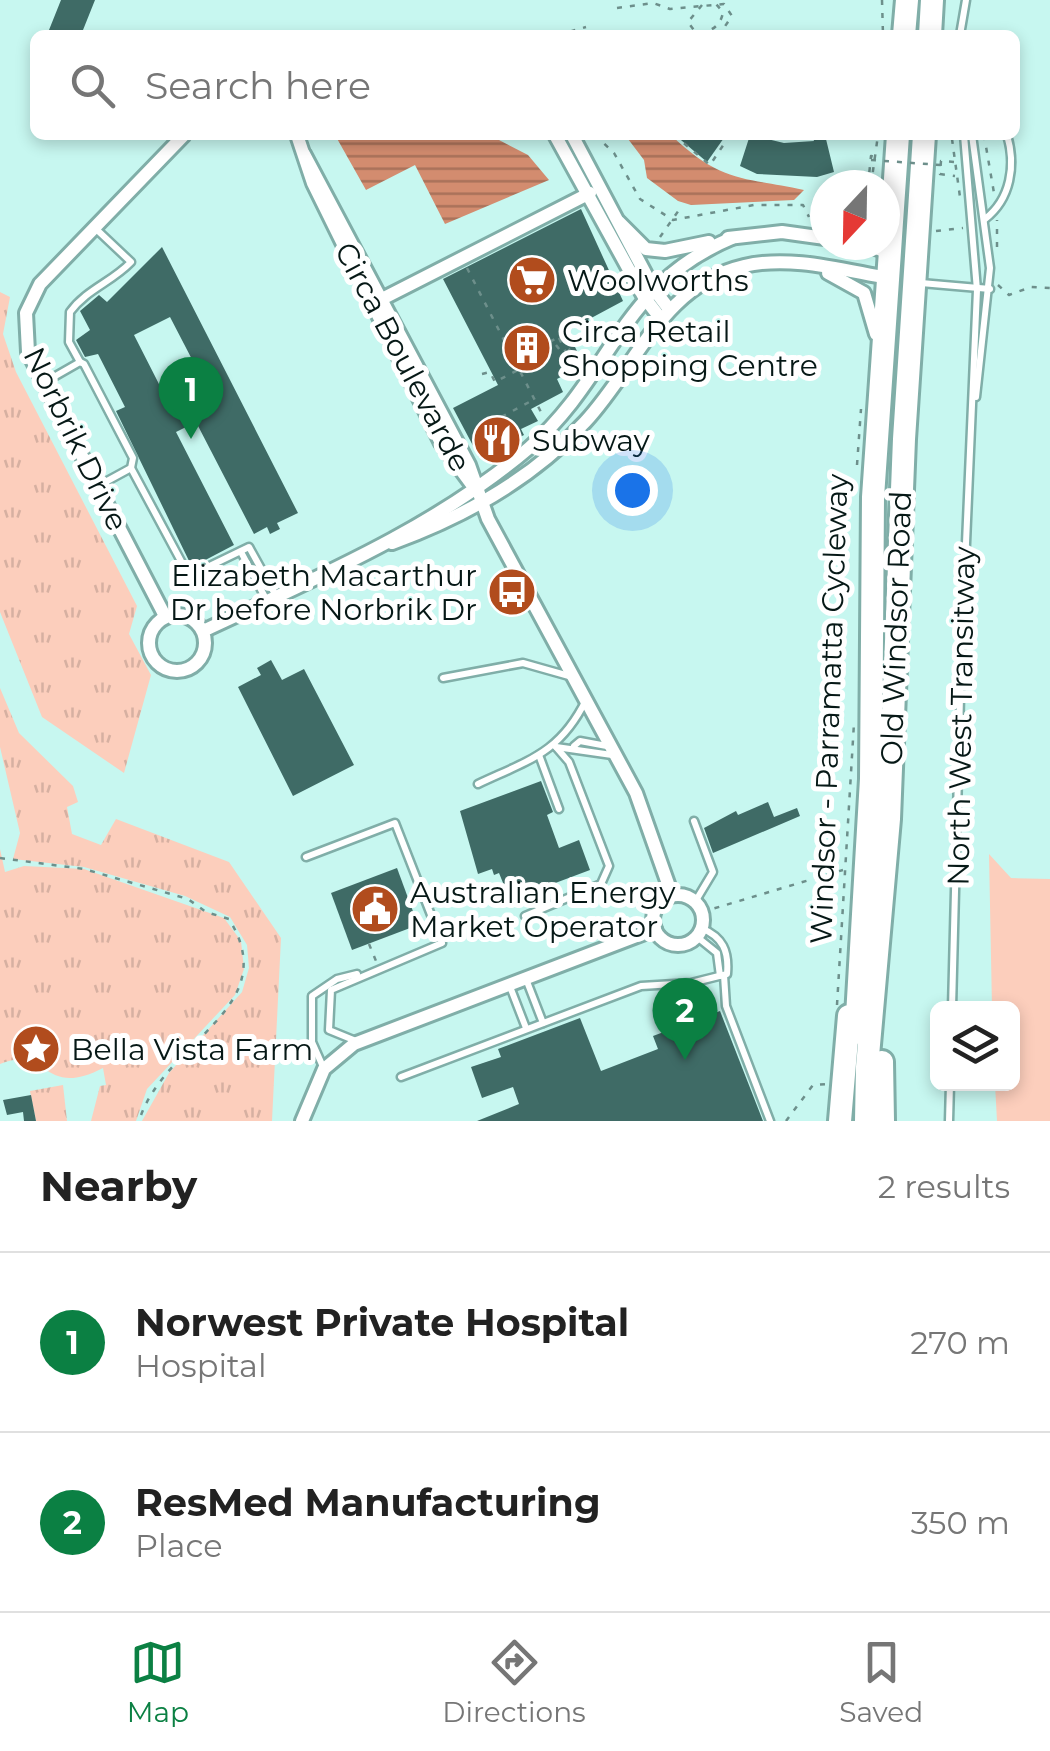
<!DOCTYPE html>
<html lang="en">
<head>
<meta charset="utf-8">
<style>
	body { margin:0; font-family:Montserrat,sans-serif; background:#f6f6f6; color:#222 }
	.controls { position:absolute; right:30px; bottom:30px; display:grid; overflow:hidden; border-radius:15px; box-shadow:0 5px 15px #0003 }
	.controls button { width:90px; height:90px; display:grid; place-items:center; padding:0; border:0; border-bottom:2px solid #e0e0e0; background:#fff; color:#222; font:50px sans-serif }
	.compass { position:absolute; left:810px; top:170px; width:90px; height:90px; border-radius:50%; background:#fff; box-shadow:0 5px 15px #0003; rotate:202deg }
	.you { position:absolute; left:632px; top:490px; width:35px; height:35px; margin:-25px; border:8px solid #fff; border-radius:50%; background:#1a73e8; box-shadow:0 0 0 15px #1a73e833 }
	.badge { display:grid; place-items:center; width:65px; height:65px; border-radius:50%; background:#0b8043; color:#fff; font-size:32px; font-weight:700 }
	.pin { position:absolute; translate:-50% -82px; filter:drop-shadow(0 2px 5px #0008) }
	.pin::after { content:''; position:absolute; top:52px; width:35px; height:30px; background:inherit; clip-path:polygon(0 0,100% 0,50% 100%) }
	.list { margin:0; padding:0; list-style:none }
	h2 { display:flex; justify-content:space-between; align-items:center; height:130px; margin:0; padding:0 40px; font-size:42px }
	h2 small { font-size:32px; font-weight:400; color:#767676 }
	.list li { display:grid; grid-template-columns:65px 1fr auto; gap:30px; align-items:center; box-sizing:border-box; height:180px; padding:0 40px; border-top:2px solid #e0e0e0 }
	.list b { display:block; font-size:38px; white-space:nowrap }
	.list p { margin:0; font-size:32px; white-space:nowrap; color:#767676 }
	.list em { font-size:32px; font-style:normal; color:#767676 }
	.icon { flex:none; width:55px; height:55px; fill:none; stroke:currentColor; stroke-width:2; stroke-linecap:round; stroke-linejoin:round }
	.map { position:relative; flex:none; width:1050px; height:1121px; overflow:hidden }
	.search { position:absolute; background:#fff; box-shadow:0 5px 15px #0003; left:30px; right:30px; top:30px; height:110px; display:flex; align-items:center; gap:25px; box-sizing:border-box; padding:0 35px; border-radius:15px; color:#767676; font-size:38px }
	.sheet { height:490px; background:#fff }
	nav { display:flex; justify-content:space-around; align-items:center; box-sizing:border-box; height:140px; border-top:2px solid #e0e0e0; background:#fff; font-size:28px; color:#767676 }
	nav a { display:grid; justify-items:center; gap:5px }
	nav .on { color:#0b8043 }
	.map>svg:first-child { display:block }
	.grass { fill:url(#grass-tufts) }
	.park { fill:#fccebc }
	.water { fill:url(#water-rules) }
	.building { fill:#3f6b66; fill-rule:evenodd }
	.lines { fill:none; stroke-linecap:round; stroke-linejoin:round }
	.lane-casing { stroke:#80aea8; stroke-width:11 }
	.street-casing { stroke:#80aea8; stroke-width:18 }
	.highway-casing { stroke:#80aea8; stroke-width:28 }
	.path { stroke:#6d8f8b; stroke-width:2.5; stroke-dasharray:5 8; stroke-linecap:butt }
	.lane { stroke:#fff; stroke-width:6 }
	.street { stroke:#fff; stroke-width:12 }
	.highway { stroke:#fff; stroke-width:22 }
	.path-bridge { stroke:#6d8f8b; stroke-width:2.5; stroke-dasharray:5 8; stroke-linecap:butt }
	.labels { text-anchor:middle; dominant-baseline:central; stroke-width:10; stroke-linejoin:round; paint-order:stroke }
	.poi-label { font-size:30px; fill:#061816; stroke:#fff; text-anchor:start }
	.street-label { font-size:30px; fill:#061816; stroke:#fff }
</style>
</head>
<body>
<div class="map">
<svg width="1050" height="1121" viewBox="0 0 1050 1121">
	<defs>
		<pattern id="grass-tufts" width="24" height="20" patternUnits="userSpaceOnUse" patternTransform="scale(2.5)"><rect width="24" height="20" fill="#fccebc"/><path d="M3 7l-1-3M5 7V3M7 7l1-3M15 17l-1-3M17 17v-4M19 17l1-3" fill="none" stroke="#d6b0a1"/></pattern>
		<pattern id="water-rules" width="6" height="5" patternUnits="userSpaceOnUse" patternTransform="scale(2.5)"><rect width="6" height="5" fill="#d38c6f"/><path d="M0 2.5h6" fill="none" stroke="#a9715a"/></pattern>
	</defs>
	<rect width="100%" height="100%" fill="#c7f7f0"/>
	<g class="grass">
		<polygon points="0,292 10,297 3,334 16,372 137,606 129,634 151,675 124,773 42,717 0,612"/>
		<polygon points="0,688 19,733 73,786 78,802 67,807 72,834 101,845 116,819 229,862 281,938 272,1121 142,1121 169,1073 242,992 249,968 247,945 230,917 185,896 84,867 13,859 20,833 0,747"/>
		<path d="M0,849L5,872L24,866L84,869L224,918L241,941L244,969L235,995L147,1089L136,1121H91L100,1086L106,1085L103,1068C42,1100 49,1044 0,1064Z"/>
		<polygon points="63,1085 67,1121 36,1121 30,1091"/>
	</g>
	<polygon class="park" points="989,854 1011,878 1050,879 1050,1121 997,1121 995,1084 1012,1084 1012,1008 992,1008"/>
	<g class="water">
		<polygon points="335,135 499,140 528,155 549,180 445,224 415,165 366,190"/>
		<path d="M625,135H671C722,184 745,177 804,190L794,200L691,205L678,201L647,178L644,160Z"/>
	</g>
	<g class="building">
		<polygon points="61,0 95,0 81,35 47,35"/>
		<polygon points="675,135 726,135 707,162"/>
		<polygon points="750,135 784,143 814,141 813,138 825,135 834,172 817,177 757,174 740,166"/>
		<polygon points="581,209 623,301 567,331 584,365 557,379 563,392 531,409 538,421 521,429 524,435 479,457 453,408 498,385 443,279"/>
		<path d="M162,247L298,513L277,523L280,529L270,534L267,527L254,534L196,422L176,432L234,545L192,567L116,411L125,407L98,354L85,357L76,340L90,330L80,311L99,295L107,302ZM170,317L197,369L161,388L134,335Z"/>
		<polygon points="271,660 282,680 304,669 354,765 293,796 238,687 261,675 257,668"/>
		<polygon points="541,781 553,812 547,815 559,848 579,840 590,870 510,900 499,873 494,875 492,869 478,874 460,811"/>
		<polygon points="768,802 774,817 797,808 800,816 713,853 704,828 736,811 738,815"/>
		<polygon points="397,868 418,925 352,950 331,893"/>
		<polygon points="720,1011 763,1121 477,1121 519,1104 513,1087 482,1098 471,1067 501,1057 498,1049 580,1018 601,1071 658,1049 653,1036"/>
		<polygon points="31,1095 36,1121 24,1121 23,1112 7,1115 3,1100"/>
	</g>
	<g class="lines">
		<g class="lane-casing">
			<g id="lane">
				<polyline points="960,35 966,0"/>
				<polyline points="972,135 990,268 976,397"/>
				<path d="M985,219C1011,199 1016,165 1007,135"/>
				<polyline points="921,283 990,289"/>
				<path d="M80,362L69,342L70,312C87,289 112,282 131,262L95,228"/>
				<polyline points="45,382 80,362 84,364 133,458 131,468 98,486"/>
				<polyline points="131,468 189,576 249,547 276,596"/>
				<polyline points="241,552 266,599"/>
				<polyline points="443,678 523,663 569,676"/>
				<polyline points="574,746 580,741 612,747"/>
				<polyline points="556,747 612,755"/>
				<polyline points="539,755 559,809"/>
				<path d="M478,784C529,760 560,753 586,700"/>
				<polyline points="694,821 713,872 695,902"/>
				<polyline points="306,857 395,823 442,943 331,990 329,1030 356,1041"/>
				<polyline points="525,916 601,884 609,866 569,762 556,747"/>
				<polyline points="696,936 717,953 720,976"/>
				<polyline points="724,975 726,1006 770,1121"/>
				<polyline points="526,979 543,1023"/>
				<polyline points="509,984 526,1028"/>
				<polyline points="952,1008 961,658 977,290 964,135"/>
				<polyline points="324,1069 312,1042 312,996 337,979 357,974"/>
				<path d="M401,1077L641,986L691,983L727,974C729,951 723,937 701,928"/>
				<polyline points="949,1121 950,1084"/>
			</g>
		</g>
		<g class="street-casing">
			<g id="street">
				<polyline points="297,135 313,183 441,443 475,489"/>
				<polyline points="555,135 644,297 661,319"/>
				<polyline points="572,135 653,288 669,309"/>
				<polyline points="304,154 469,465 488,519 636,793 672,895"/>
				<polyline points="619,222 646,249 665,251 709,242"/>
				<polyline points="728,238 782,232 825,238"/>
				<polyline points="867,245 890,253"/>
				<polyline points="828,273 864,293 876,334"/>
				<polyline points="376,302 590,193"/>
				<path d="M392,543C464,517 532,479 585,422C637,366 662,285 744,266C790,255 842,270 888,278"/>
				<circle cx="177" cy="643" r="28"/>
				<polyline points="165,616 28,352 26,313 40,284 184,135"/>
				<path d="M203,631C314,579 435,528 529,448C613,375 619,285 732,238"/>
				<circle cx="678" cy="920" r="25"/>
				<polyline points="302,1121 324,1069 354,1044 655,929"/>
			</g>
		</g>
		<g class="highway-casing">
			<g id="highway">
				<polyline points="904,35 907,0"/>
				<polyline points="930,35 932,0"/>
				<polyline points="856,1033 871,779 873,497 898,135"/>
				<polyline points="882,1062 883,1121"/>
				<polyline points="840,1121 849,1016"/>
				<polyline points="866,1121 867,1067 889,819 904,439 924,135"/>
			</g>
		</g>
		<g class="path">
			<polyline points="882,0 883,35"/>
			<path d="M702,5L688,22L696,33C710,33 721,26 723,12L716,4"/>
			<polyline points="617,8 653,3 670,9 724,4 732,16 719,35"/>
			<polyline points="558,35 586,27"/>
			<polyline points="595,135 614,153 640,199 673,220 754,205 803,205 809,217"/>
			<polyline points="674,135 710,165 730,135"/>
			<polyline points="984,135 994,193"/>
			<polyline points="952,139 960,197"/>
			<polyline points="954,162 941,161 940,174 955,176"/>
			<polyline points="868,185 871,156 875,157"/>
			<polyline points="871,185 878,135"/>
			<polyline points="936,231 963,228"/>
			<polyline points="660,237 679,210"/>
			<polyline points="997,247 997,220"/>
			<polyline points="467,268 543,416"/>
			<polyline points="998,285 1009,295 1031,287 1050,288"/>
			<polyline points="563,337 570,351"/>
			<polyline points="559,338 571,363"/>
			<polyline points="556,345 570,363"/>
			<polyline points="515,359 565,334"/>
			<polyline points="482,374 490,372 495,382 518,370"/>
			<polyline points="490,423 533,400"/>
			<polyline points="857,465 861,409"/>
			<path d="M0,858L84,869L188,899L206,912L229,919C285,1009 164,1040 139,1121"/>
			<polyline points="702,912 843,870"/>
			<polyline points="369,944 376,961"/>
			<polyline points="837,1005 854,723"/>
			<polyline points="786,1121 813,1085 827,1084"/>
		</g>
		<use href="#lane" class="lane"/>
		<use href="#street" class="street"/>
		<use href="#highway" class="highway"/>
		<polyline class="path-bridge" points="871,160 941,165"/>
	</g>
	<defs>
		<g id="supermarket-disc" transform="scale(2.5)"><circle r="9.5" fill="#b14c1d" stroke="#fff"/><path d="M-6-5.5h2.5l.6 2H6L4.5 2H-2.5L-4.4-4H-6ZM-1.5 3.2a1.3 1.3 0 1 0 .1 0ZM3 3.2a1.3 1.3 0 1 0 .1 0Z" fill="#fff"/></g>
		<g id="building-disc" transform="scale(2.5)"><circle r="9.5" fill="#b14c1d" stroke="#fff"/><path d="M-4-6H4V6H1V3H-1V6H-4ZM-2.5-4.3h1.7v1.8h-1.7ZM.8-4.3h1.7v1.8H.8ZM-2.5-1h1.7V.8h-1.7ZM.8-1h1.7V.8H.8Z" fill="#fff"/></g>
		<g id="restaurant-disc" transform="scale(2.5)"><circle r="9.5" fill="#b14c1d" stroke="#fff"/><path d="M-5-6h1v4h1v-4h1v4h1v-4h1v5L-1.5 .5V6h-2V.5L-5-1ZM5-6V6H3V1.5H1.5Q1.5-4 5-6Z" fill="#fff"/></g>
		<g id="bus-disc" transform="scale(2.5)"><circle r="9.5" fill="#b14c1d" stroke="#fff"/><path d="M-5-6H5V4H4V6H2V4H-2V6H-4V4H-5ZM-3.5-4V0h7V-4ZM-3.5 1.2v1.5H-2V1.2ZM2 1.2v1.5H3.5V1.2Z" fill="#fff"/></g>
		<g id="civic-disc" transform="scale(2.5)"><circle r="9.5" fill="#b14c1d" stroke="#fff"/><path d="M-.6-6.5H3V-4.5H.6V-3L4-1V1h2V6H-6V1h2V-1L-.6-3ZM-1.2 2.5V6h2.4V2.5Z" fill="#fff"/></g>
		<g id="sight-disc" transform="scale(2.5)"><circle r="9.5" fill="#b14c1d" stroke="#fff"/><path d="M0-6L1.8-2.2L6-1.7L2.9 1.2L3.7 5.4L0 3.3L-3.7 5.4L-2.9 1.2L-6-1.7L-1.8-2.2Z" fill="#fff"/></g>
	</defs>
	<g fill-rule="evenodd">
		<use href="#supermarket-disc" x="532" y="280"/>
		<use href="#building-disc" x="527" y="348"/>
		<use href="#restaurant-disc" x="497" y="440"/>
		<use href="#bus-disc" x="512" y="592"/>
		<use href="#civic-disc" x="375" y="909"/>
		<use href="#sight-disc" x="36" y="1049"/>
	</g>
	<g class="labels">
		<g class="poi-label">
			<text x="567" y="280">Woolworths</text>
			<text x="562" y="331">Circa Retail<tspan x="562" dy="34">Shopping Centre</tspan></text>
			<text x="532" y="440">Subway</text>
			<text x="477" y="575" text-anchor="end">Elizabeth Macarthur<tspan x="477" dy="34">Dr before Norbrik Dr</tspan></text>
			<text x="410" y="892">Australian Energy<tspan x="410" dy="34">Market Operator</tspan></text>
			<text x="71" y="1049">Bella Vista Farm</text>
		</g>
		<g class="street-label">
			<text transform="translate(403 357) rotate(62)">Circa Boulevarde</text>
			<text transform="translate(76 439) rotate(64)">Norbrik Drive</text>
			<text transform="translate(896 628) rotate(-88)">Old Windsor Road</text>
			<text transform="translate(829 709) rotate(-88)">Windsor - Parramatta Cycleway</text>
			<text transform="translate(961 716) rotate(-89)">North West Transitway</text>
		</g>
	</g>
</svg>
<div class="controls">
<button><svg class="icon" aria-label="layers" viewBox="0 0 24 24"><path d="M12 4l9 5-9 5-9-5zM3 14l9 5 9-5"/></svg></button>
</div>
<svg class="compass" viewBox="-18 -18 36 36"><path d="M0-13l5 13h-10z" fill="#e53935"/><path d="M0 13l5-13h-10z" fill="#767676"/></svg>
<div class="you"></div>
<div class="pin badge" style="left:191px;top:439px">1</div>
<div class="pin badge" style="left:685px;top:1060px">2</div>
<div class="search"><svg class="icon" aria-label="search" viewBox="0 0 24 24"><circle cx="10" cy="10" r="6"/><path d="M15 15l6 6"/></svg>Search here</div>
</div>
<section class="sheet">
<h2>Nearby<small>2 results</small></h2>
<ul class="list">
<li><span class="badge">1</span><div><b>Norwest Private Hospital</b><p>Hospital</p></div><em>270 m</em></li>
<li><span class="badge">2</span><div><b>ResMed Manufacturing</b><p>Place</p></div><em>350 m</em></li>
</ul>
</section>
<nav>
<a class="on"><svg class="icon" aria-label="map" viewBox="0 0 24 24"><path d="M3 6l6-2 6 2 6-2v14l-6 2-6-2-6 2zM9 4v14M15 6v14"/></svg>Map</a>
<a><svg class="icon" aria-label="directions" viewBox="0 0 24 24"><path d="M12 3l9 9-9 9-9-9zM9 14v-3h6M13 9l2 2-2 2"/></svg>Directions</a>
<a><svg class="icon" aria-label="saved" viewBox="0 0 24 24"><path d="M7 4h10v16l-5-4-5 4z"/></svg>Saved</a>
</nav>
</body>
</html>
